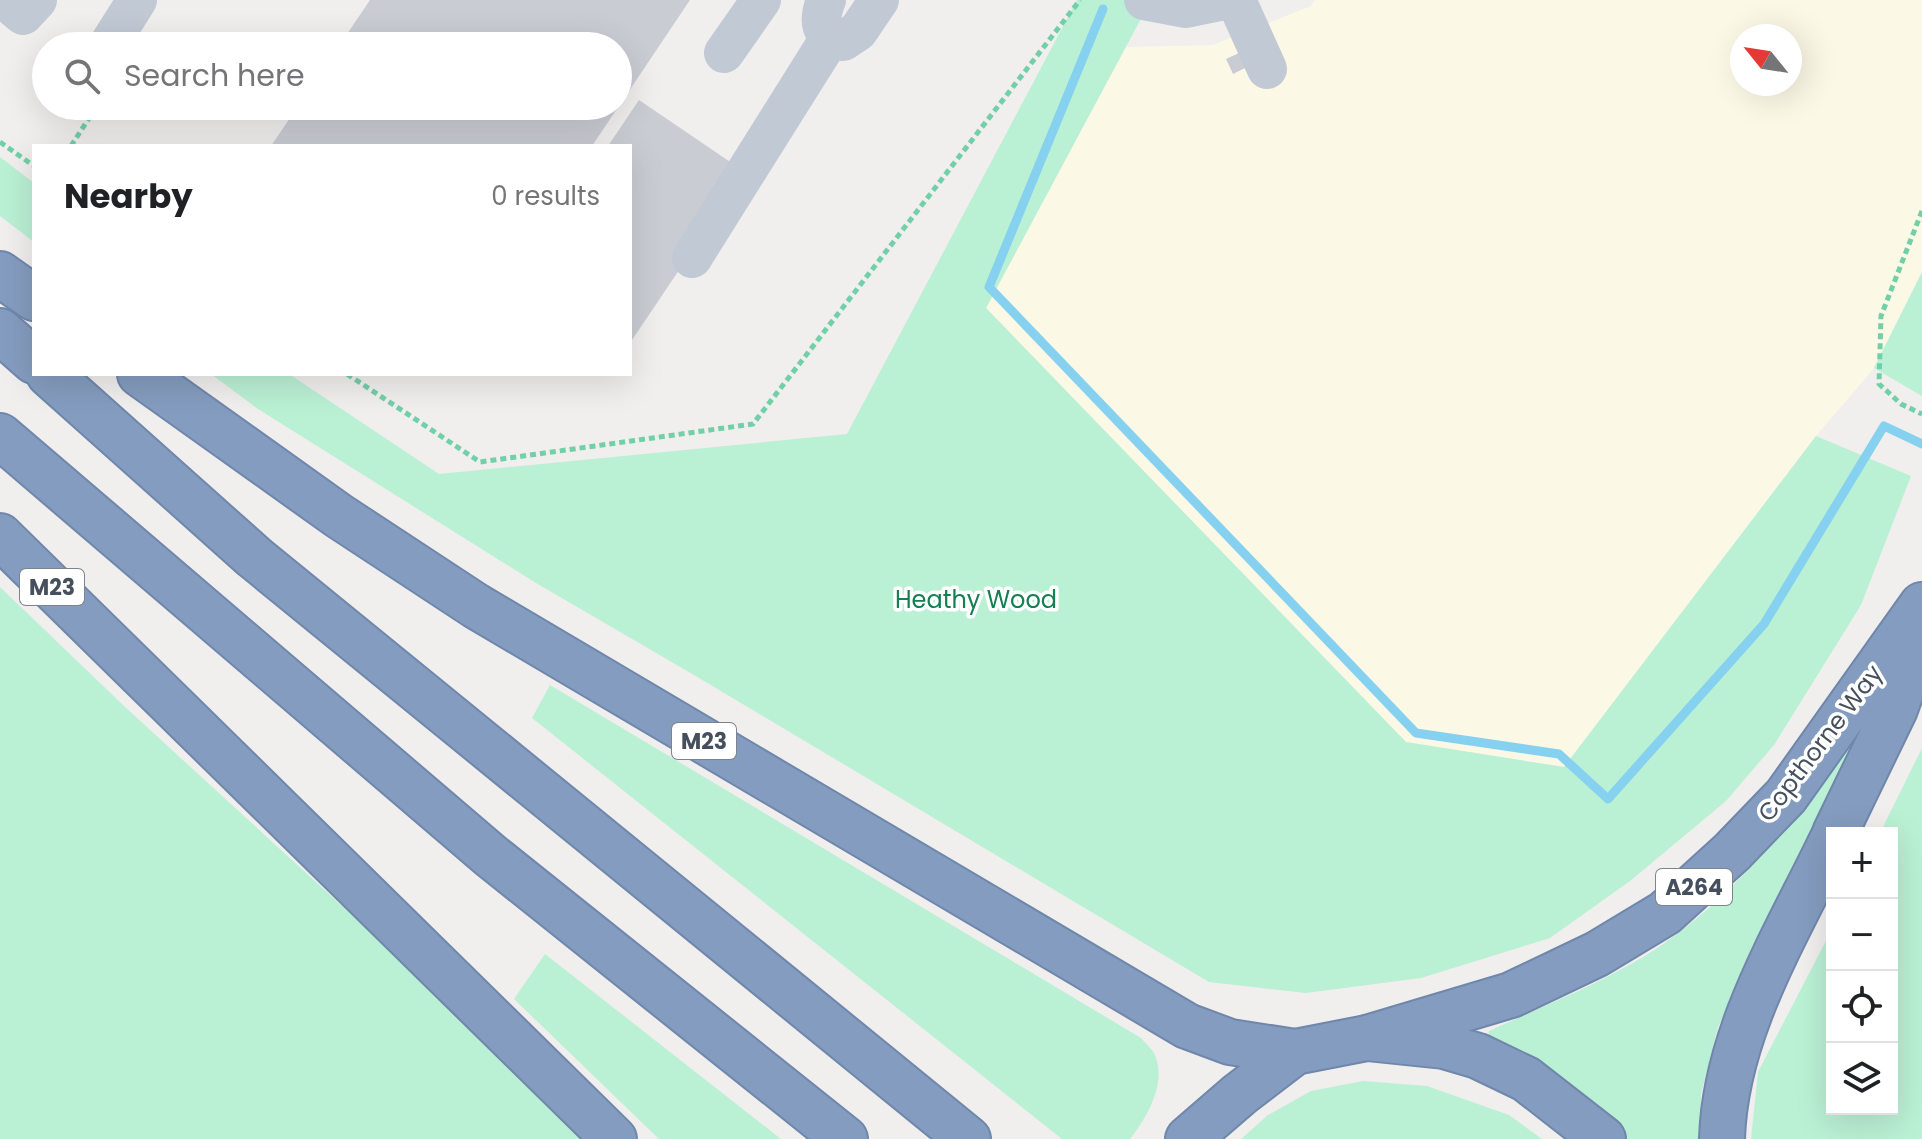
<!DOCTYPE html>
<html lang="en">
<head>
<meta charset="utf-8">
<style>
	body { margin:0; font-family:Poppins,sans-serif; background:#f2f2f2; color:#202124 }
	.controls { position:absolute; right:24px; bottom:24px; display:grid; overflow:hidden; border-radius:0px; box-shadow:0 8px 32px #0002 }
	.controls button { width:72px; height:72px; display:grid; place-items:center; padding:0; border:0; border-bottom:2px solid #e0e0e0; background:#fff; color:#202124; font:40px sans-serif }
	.compass { position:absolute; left:1730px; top:24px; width:72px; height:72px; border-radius:50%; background:#fff; box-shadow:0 8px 32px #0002; rotate:300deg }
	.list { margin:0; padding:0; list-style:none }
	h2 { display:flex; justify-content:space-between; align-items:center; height:104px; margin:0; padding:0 32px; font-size:34px }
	h2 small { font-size:26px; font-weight:400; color:#757577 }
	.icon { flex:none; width:44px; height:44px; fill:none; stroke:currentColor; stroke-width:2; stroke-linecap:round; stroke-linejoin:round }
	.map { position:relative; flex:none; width:1922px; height:1139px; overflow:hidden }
	.search { position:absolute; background:#fff; box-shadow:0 8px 32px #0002; left:32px; top:32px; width:600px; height:88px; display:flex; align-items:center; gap:20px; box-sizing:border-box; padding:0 28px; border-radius:44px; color:#757577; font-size:30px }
	.panel { position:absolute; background:#fff; box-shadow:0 8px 32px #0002; left:32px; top:144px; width:600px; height:232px; border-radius:0px }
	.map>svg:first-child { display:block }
	.commercial { fill:#fcf8e6; fill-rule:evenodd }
	.green { fill:#baf0d4 }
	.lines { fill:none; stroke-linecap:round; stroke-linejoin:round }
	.stream { stroke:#86d1ef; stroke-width:9 }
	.building { fill:#caccd4 }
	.highway-casing { stroke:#6f87ab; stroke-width:48 }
	.path { stroke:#71d0a8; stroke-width:5; stroke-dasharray:6 4; stroke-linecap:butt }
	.minor { stroke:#c1c9d4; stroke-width:40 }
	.highway { stroke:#849cbf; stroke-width:44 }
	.labels { text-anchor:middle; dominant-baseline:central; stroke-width:7; stroke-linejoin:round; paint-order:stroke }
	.shield { fill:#fff; stroke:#7e848d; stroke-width:2 }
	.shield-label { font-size:22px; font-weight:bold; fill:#46505c }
	.park-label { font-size:24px; fill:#138052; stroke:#fff }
	.street-label { font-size:24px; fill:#46505c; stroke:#fff }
</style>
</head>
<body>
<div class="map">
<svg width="1922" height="1139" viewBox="0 0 1922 1139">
	<rect width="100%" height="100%" fill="#f1eeee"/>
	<path class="commercial" d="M1315,0H1922V272L1874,368L1816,436L1564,767L1406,742L986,308L1126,47L1213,45L1311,6ZM1742,36H1790V84H1742Z"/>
	<g class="green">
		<polygon points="1077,0 1151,0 986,308 1406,742 1564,767 1816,436 1911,476 1861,605 1774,745 1726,801 1630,881 1550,938 1421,978 1306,993 1209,982 694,675 536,583 258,409 211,374 289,374 439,474 847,434"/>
		<polygon points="0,157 34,183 34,242 0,216"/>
		<polygon points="1922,272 1922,396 1874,368"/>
		<polygon points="0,587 124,706 436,992 580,1139 0,1139"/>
		<path d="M550,685L1141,1038C1145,1043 1151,1048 1154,1053C1168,1082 1147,1117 1130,1139H1062L532,718Z"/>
		<path d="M1859,733L1866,736L1718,1027L1701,1094V1139H1628L1526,1060L1487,1047L1489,1031C1546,1005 1607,981 1659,947C1738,894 1803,808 1859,733Z"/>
		<polygon points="1922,748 1922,1139 1751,1139 1758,1072 1832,929 1832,1109 1892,1109 1892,833 1880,833"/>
		<polygon points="545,954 781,1139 659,1139 514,999"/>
		<polygon points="1363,1081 1427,1086 1509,1115 1542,1139 1241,1139 1268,1115 1311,1091"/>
	</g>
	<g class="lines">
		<polyline class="stream" points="1103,9 989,287 1416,733 1559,754 1608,799 1764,624 1884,426 1922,444"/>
	</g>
	<g class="building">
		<polygon points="370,0 690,0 592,146 271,146 298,106 618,106 618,46 339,46"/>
		<polygon points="1239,53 1247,67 1233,74 1226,59"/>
		<polygon points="639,100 745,172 632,340 630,339 630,146 608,146"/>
	</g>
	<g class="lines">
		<g class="highway-casing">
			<g id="highway">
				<polyline points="0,274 34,298"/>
				<polyline points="0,331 34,361"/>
				<polyline points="49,374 254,557 968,1139"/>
				<polyline points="140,374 339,516 476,606 1187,1026 1230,1042 1295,1052"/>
				<polyline points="0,436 491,856 845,1139"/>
				<polyline points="0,536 614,1139"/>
				<polyline points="1835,833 1895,709 1922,633"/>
				<polyline points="1367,1038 1511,995 1597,954 1665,913 1732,852 1786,796 1922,605"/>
				<polyline points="1188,1139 1240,1094 1295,1052 1367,1038 1444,1046 1478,1056 1526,1079 1603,1139"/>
				<path d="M1722,1139C1725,1032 1787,934 1832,840"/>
			</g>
		</g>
		<g class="path">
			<polyline points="0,142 34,166"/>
			<polyline points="71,146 97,106"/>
			<polyline points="1922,211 1881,316 1879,384 1901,404 1922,414"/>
			<polyline points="347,374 480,462 753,424 1080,0"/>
		</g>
		<g class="minor">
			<polyline points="5,0 23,15 37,0"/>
			<path d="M826,0C818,21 819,35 843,41L858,31L879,0"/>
			<polyline points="1144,0 1186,8 1225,0"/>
			<polyline points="1236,0 1267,69"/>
			<polyline points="108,46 137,0"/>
			<polyline points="724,53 761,0"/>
			<polyline points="692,258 830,38"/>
		</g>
		<use href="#highway" class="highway"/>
	</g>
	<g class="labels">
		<g class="shield">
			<rect x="20" y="569" width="64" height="36" rx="6"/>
			<rect x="672" y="723" width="64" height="36" rx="6"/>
			<rect x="1656" y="869" width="76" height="36" rx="6"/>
		</g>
		<g class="shield-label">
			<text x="52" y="587">M23</text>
			<text x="704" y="741">M23</text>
			<text x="1694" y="887">A264</text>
		</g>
		<g class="park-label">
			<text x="976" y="599">Heathy Wood</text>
		</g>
		<g class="street-label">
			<text transform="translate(1820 743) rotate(-53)">Copthorne Way</text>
		</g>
	</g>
</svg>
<div class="controls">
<button>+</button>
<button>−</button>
<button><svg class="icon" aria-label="locate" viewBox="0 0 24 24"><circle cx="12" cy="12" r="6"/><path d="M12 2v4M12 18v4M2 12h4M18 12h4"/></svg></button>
<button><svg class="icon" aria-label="layers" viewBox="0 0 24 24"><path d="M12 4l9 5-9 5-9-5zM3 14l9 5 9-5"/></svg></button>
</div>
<svg class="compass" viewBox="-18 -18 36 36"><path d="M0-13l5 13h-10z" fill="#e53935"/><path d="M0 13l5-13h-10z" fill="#757577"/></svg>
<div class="search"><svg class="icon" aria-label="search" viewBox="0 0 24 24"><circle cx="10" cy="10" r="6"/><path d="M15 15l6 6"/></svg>Search here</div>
<section class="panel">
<h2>Nearby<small>0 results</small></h2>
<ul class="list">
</ul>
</section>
</div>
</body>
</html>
